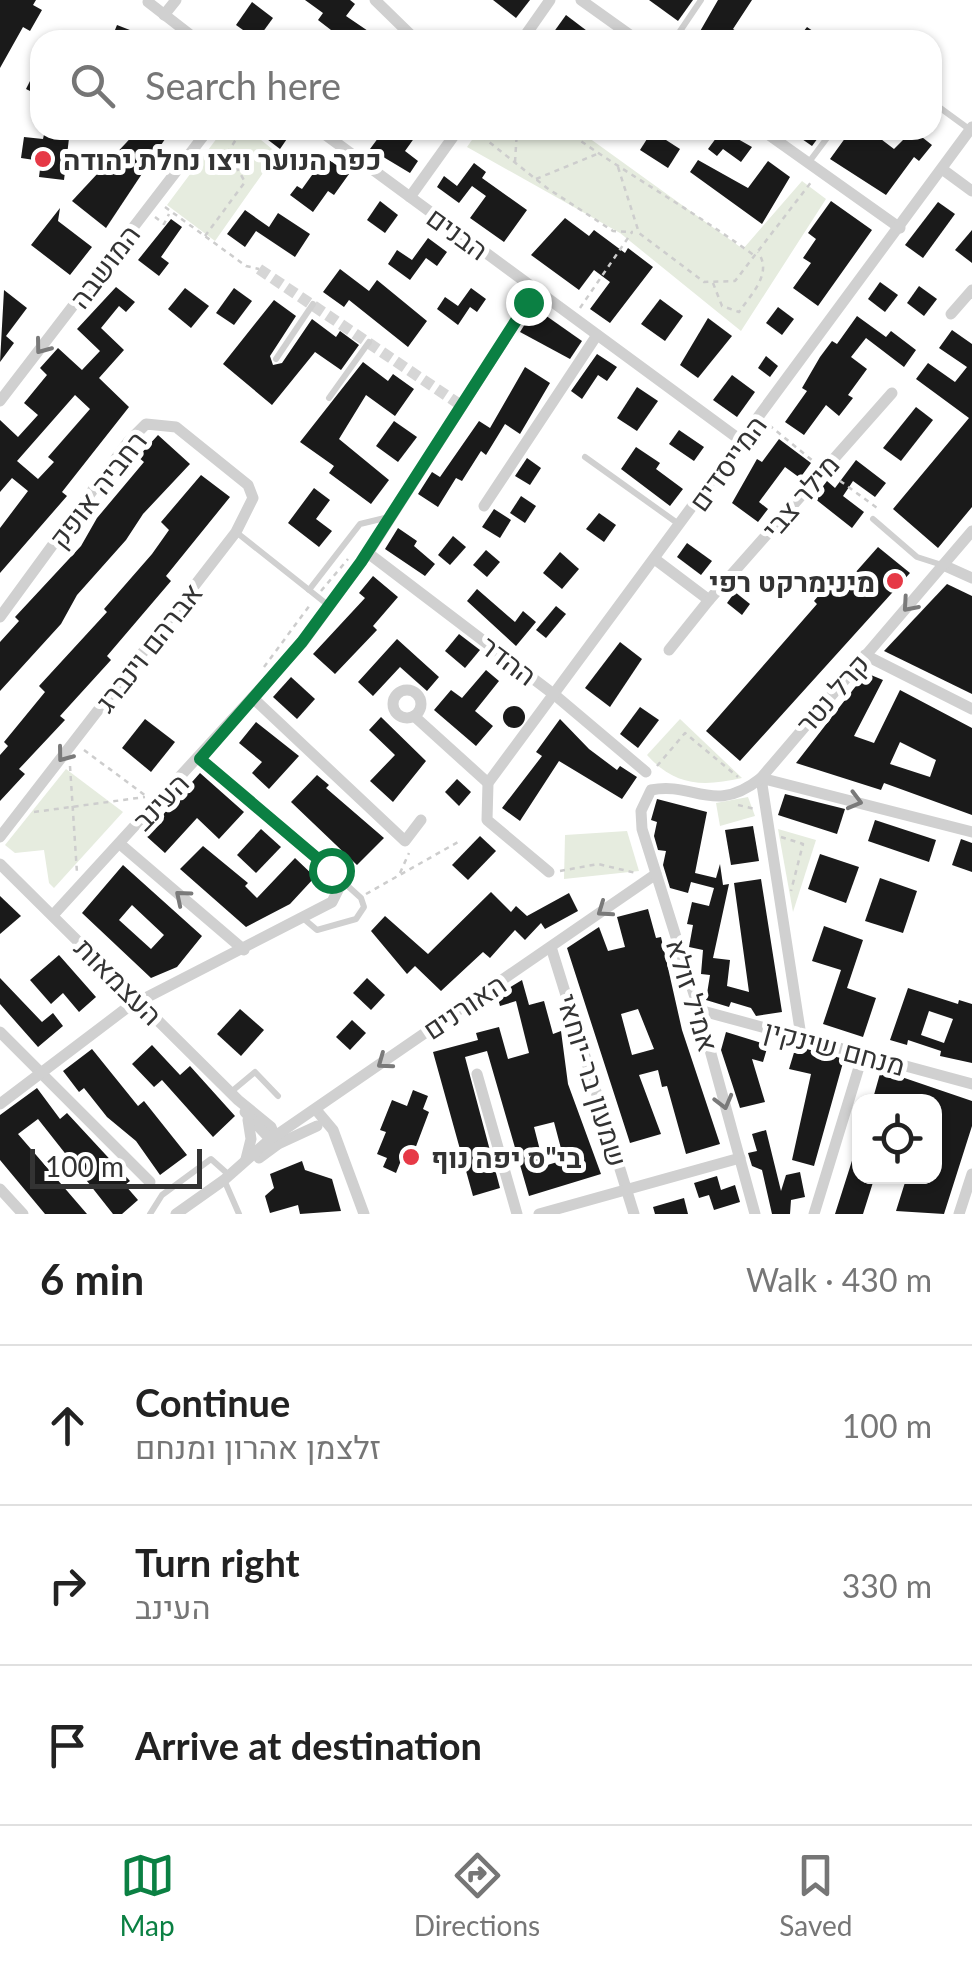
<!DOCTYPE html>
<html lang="en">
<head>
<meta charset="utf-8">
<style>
	body { margin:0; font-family:Lato,Heebo,sans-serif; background:#f2f2f2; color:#222 }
	.controls { position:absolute; right:30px; bottom:30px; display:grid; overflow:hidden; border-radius:20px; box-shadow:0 2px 8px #0004 }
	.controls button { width:90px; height:90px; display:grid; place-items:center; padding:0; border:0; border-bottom:2px solid #e0e0e0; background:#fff; color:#222; font:50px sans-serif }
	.scale { position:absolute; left:30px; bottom:25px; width:172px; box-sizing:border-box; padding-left:10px; border:5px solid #333; border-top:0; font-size:28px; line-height:35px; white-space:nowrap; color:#333; -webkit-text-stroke:8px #fff; paint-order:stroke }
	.stop { position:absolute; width:30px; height:30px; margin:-22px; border:8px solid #0b8043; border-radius:50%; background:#fff }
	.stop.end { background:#0b8043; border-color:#fff; box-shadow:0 2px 10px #0008 }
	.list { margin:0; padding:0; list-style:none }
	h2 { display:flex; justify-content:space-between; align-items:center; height:130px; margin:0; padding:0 40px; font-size:42px }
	h2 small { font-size:32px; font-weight:400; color:#767676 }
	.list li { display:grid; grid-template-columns:65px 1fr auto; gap:30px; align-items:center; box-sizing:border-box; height:160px; padding:0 40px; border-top:2px solid #e0e0e0 }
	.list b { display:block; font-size:38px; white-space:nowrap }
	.list p { margin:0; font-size:32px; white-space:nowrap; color:#767676 }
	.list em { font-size:32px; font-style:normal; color:#767676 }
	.icon { flex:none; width:55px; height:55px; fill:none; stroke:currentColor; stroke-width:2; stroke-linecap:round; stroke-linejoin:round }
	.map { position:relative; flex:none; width:972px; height:1214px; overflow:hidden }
	.search { position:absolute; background:#fff; box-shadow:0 2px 8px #0004; left:30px; right:30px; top:30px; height:110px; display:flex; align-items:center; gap:25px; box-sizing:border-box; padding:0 35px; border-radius:30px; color:#767676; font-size:38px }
	.sheet { height:610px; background:#fff }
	nav { display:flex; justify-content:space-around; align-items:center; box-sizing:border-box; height:140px; border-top:2px solid #e0e0e0; background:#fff; font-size:28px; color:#767676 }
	nav a { display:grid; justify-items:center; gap:5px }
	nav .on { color:#0b8043 }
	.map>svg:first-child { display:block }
	.green { fill:#e6ecdf }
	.building { fill:#1a1a1a; fill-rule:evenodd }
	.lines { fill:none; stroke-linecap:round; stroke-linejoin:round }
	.street-tunnel { stroke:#d6d6d6; stroke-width:11; stroke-dasharray:11 5.5; stroke-linecap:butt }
	.path { stroke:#cdcdcd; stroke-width:2.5; stroke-dasharray:5 5; stroke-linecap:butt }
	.lane { stroke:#d0d0d0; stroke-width:6 }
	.street { stroke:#d0d0d0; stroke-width:11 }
	.oneway { stroke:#7a7a7a }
	.route { stroke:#0b8043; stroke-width:12 }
	.poi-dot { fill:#e63946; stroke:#fff; stroke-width:4 }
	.labels { text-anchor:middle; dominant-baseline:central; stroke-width:10; stroke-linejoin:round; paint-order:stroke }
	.poi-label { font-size:28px; font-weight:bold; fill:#333; stroke:#fff; text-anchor:start }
	.street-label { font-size:28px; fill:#333; stroke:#fff }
</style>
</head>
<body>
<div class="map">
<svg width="972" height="1214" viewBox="0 0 972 1214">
	<rect width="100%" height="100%" fill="#fff"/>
	<g class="green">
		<polygon points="223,130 258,130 255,135 277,153 215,241 167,205"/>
		<polygon points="479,130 578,130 743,249 802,181 826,199 741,331 620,233 467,147"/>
		<path d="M680,719L742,778C702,787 675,786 647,755Z"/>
		<polygon points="66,769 123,812 54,888 49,883 44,850 15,853 5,845"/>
		<polygon points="748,797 755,816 720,826 716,803"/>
		<polygon points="778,829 816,840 793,912"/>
		<polygon points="627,831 639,871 564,879 565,835"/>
	</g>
	<g class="building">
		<polygon points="0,0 36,0 33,5 42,10 30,31 23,27 0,68"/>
		<polygon points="305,0 350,0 355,4 346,16 371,33 366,40 344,40 318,20 323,13"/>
		<polygon points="493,0 530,0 516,18"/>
		<polygon points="649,0 693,0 678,21"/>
		<polygon points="718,0 752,0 733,29 750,40 695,40"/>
		<polygon points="252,2 273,18 257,40 236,25"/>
		<polygon points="566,15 599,40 548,40"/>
		<polygon points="117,25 135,32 132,40 111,40"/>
		<polygon points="807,27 826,40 797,40"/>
		<polygon points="40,61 40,96 26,89"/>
		<polygon points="45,130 70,130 64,180 39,177 41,161 21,158 24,137 43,139"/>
		<polygon points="138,130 171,130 106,228 72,201"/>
		<polygon points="255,130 293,130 280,149"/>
		<polygon points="384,130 395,138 401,130 420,130 405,151 418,161 410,173 370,149"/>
		<polygon points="722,130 752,147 741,162 723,149 717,156 708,149"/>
		<polygon points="789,130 824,130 812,146"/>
		<polygon points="851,130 869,130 894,149 913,130 932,145 919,161 914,157 886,195 830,159"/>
		<polygon points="652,131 680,149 668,168 640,150"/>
		<polygon points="325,157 349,174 334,195 328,191 313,212 290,195 297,186 302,189"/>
		<polygon points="698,160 748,188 768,161 790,177 762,224 690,172"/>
		<polygon points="474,163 486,172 482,178 527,210 504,242 470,218 486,196 472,186 459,203 437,187 444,176 457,186"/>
		<polygon points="380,201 398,215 385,233 367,220"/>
		<polygon points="831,201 872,230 818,306 793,288 811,263 803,258 816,239 808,233"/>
		<polygon points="938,202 955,214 923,258 905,245"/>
		<polygon points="60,208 58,221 92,247 70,275 31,245"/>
		<polygon points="245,210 269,227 278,213 310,234 295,257 256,231 245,247 227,234"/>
		<polygon points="565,218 589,236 594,230 625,253 628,248 653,267 610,323 590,309 610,282 594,270 579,290 531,255"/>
		<polygon points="171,219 182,227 161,257 169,263 159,276 138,260"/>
		<polygon points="972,230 972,263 955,250"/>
		<polygon points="428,238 447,252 437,266 426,258 410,280 388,264 397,250 412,260"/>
		<polygon points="340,269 369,291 377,280 427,321 408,347 349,300 344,307 323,292"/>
		<polygon points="880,282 898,295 885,312 868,299"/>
		<polygon points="919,286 937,299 924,316 907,303"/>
		<path d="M116,287L135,302L126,312L119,306L101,328L124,350L99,378L129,407L62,492L67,496L0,573V528L28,491L12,478L0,492V420L18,437L38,415L24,403L47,375L40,368L58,348L82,370L100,351L77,329ZM75,395L90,409L48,457L54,462L38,479L17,461Z"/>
		<polygon points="185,288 209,306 191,328 168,309"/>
		<polygon points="234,288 252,301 234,325 216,313"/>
		<polygon points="471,288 486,299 477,312 470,307 458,325 437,309 445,297 458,306"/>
		<polygon points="4,290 27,308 6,336 14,343 0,362"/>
		<polygon points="660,299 683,316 665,341 641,324"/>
		<polygon points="274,300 296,316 270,356 273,365 282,363 312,319 336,337 340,331 359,345 341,370 315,352 272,405 223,364"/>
		<polygon points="778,307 794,319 782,335 766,323"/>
		<polygon points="535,308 582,341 570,359 520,332"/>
		<polygon points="857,316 886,337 891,331 916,350 904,367 866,338 851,357 867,369 848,395 853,398 839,416 826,405 804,435 785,422 807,391 802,388 820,357 832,341 837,344"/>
		<polygon points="708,318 732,336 698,378 680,365"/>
		<polygon points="952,330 972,344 972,507 938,548 893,509 969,418 916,379 928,363 955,382 967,367 939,348"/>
		<polygon points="597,354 617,367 607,381 598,375 582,399 571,391"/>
		<polygon points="766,356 778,366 770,377 758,368"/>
		<polygon points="363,362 388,381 393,374 414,389 395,416 366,395 339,439 389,480 371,504 329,473 334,466 300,442"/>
		<polygon points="525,367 550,383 520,434 505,424 486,455 481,451 462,481 456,478 438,507 418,494 432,472 440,477 479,421 490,428"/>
		<polygon points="732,375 755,392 737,417 713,400"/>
		<polygon points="637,387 658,401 637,431 617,418"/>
		<polygon points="916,407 933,420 901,461 883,448"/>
		<polygon points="394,421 417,437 398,462 376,446"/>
		<polygon points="679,430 704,447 694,461 669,444"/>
		<polygon points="158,435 190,464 143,514 126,540 77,595 61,624 0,691 0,642 19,621 15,617 81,546 97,518 144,462 138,457"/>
		<polygon points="779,439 811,463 800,478 785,467 759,502 768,509 758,522 732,503 757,459 762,462"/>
		<polygon points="636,447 660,463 656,469 683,489 670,506 621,469"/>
		<polygon points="527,458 541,468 530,485 515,476"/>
		<polygon points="856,460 886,483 875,497 853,481 843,496 864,512 852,528 814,498 827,481 835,488"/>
		<polygon points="201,475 230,497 166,576 171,581 107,656 111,660 60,716 65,720 19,769 25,774 0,801 0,755 8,746 4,742 45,692 39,686 107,612 104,609 152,554 169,530 161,522"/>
		<polygon points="314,488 330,500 316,519 332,531 319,547 288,523"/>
		<polygon points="521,496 536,506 525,523 510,513"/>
		<polygon points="494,509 511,520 500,538 482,527"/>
		<polygon points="599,513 616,525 604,542 586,529"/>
		<polygon points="398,528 417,541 414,546 435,564 425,576 385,549"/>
		<polygon points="453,536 466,547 450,565 438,555"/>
		<polygon points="687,543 712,561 701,575 677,557"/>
		<polygon points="878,547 910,573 740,761 706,731 817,604 814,601 837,574 847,582"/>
		<polygon points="486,550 500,562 487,577 473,565"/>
		<polygon points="560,552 579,569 562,589 543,573"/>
		<polygon points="373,576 398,597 373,626 377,630 335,674 313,654 365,598 359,593"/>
		<polygon points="947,584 972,596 972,694 884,651"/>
		<polygon points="477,589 515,622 523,611 536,622 516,646 467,601"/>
		<polygon points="735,592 750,604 742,615 727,603"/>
		<polygon points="556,606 566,614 546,638 536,630"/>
		<polygon points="459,634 480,650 465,668 445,651"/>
		<polygon points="397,639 439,677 427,691 400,667 373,696 358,682"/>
		<polygon points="620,642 642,659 610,707 585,688"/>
		<polygon points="486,670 499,681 475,711 493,726 476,746 434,710 451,690 462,698"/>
		<path d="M866,673L883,680L854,736L874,743L900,690L972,728V815L884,783L881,790L796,763ZM900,742L936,760L930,777L890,764Z"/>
		<polygon points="291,677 315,699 297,719 273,697"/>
		<circle cx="514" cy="717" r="11"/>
		<polygon points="640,707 659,720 638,748 620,734"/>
		<polygon points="381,717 426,761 393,802 370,781 395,755 369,730"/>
		<polygon points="145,719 175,742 151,772 122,748"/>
		<polygon points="560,719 589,749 617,770 620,766 637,777 622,799 559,761 520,821 502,808 542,756 536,752"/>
		<polygon points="256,722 299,756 269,789 252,773 262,762 239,743"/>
		<polygon points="200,773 244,812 219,839 197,818 165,853 145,835"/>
		<polygon points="317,775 329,785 326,788 384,838 357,865 291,802"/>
		<polygon points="457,779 471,792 459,806 445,792"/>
		<polygon points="785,794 845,809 837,834 778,815"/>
		<polygon points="657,799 707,812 695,873 716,878 720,864 723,885 729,884 713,958 730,960 727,986 749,992 734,883 761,879 782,1012 756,1016 751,1008 731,1002 729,1007 706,1000 710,975 701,974 703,950 689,947 693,925 687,924 692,902 709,906 714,888 691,882 688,893 670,888 663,865 666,851 658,850 654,836 657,822 651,820"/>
		<polygon points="875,820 936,840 929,862 868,841"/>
		<polygon points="753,826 759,861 731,865 725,830"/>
		<polygon points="261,829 281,847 256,873 237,855"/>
		<polygon points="480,836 496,851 468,880 452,865"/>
		<polygon points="961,839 972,843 972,872 952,865"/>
		<polygon points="203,846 248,883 245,886 257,898 295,858 315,877 290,904 246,927 180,869"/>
		<polygon points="820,854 859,867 846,903 808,889"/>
		<path d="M123,865L202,936L177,967L151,978L82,913ZM132,905L164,935L151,949L119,920Z"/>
		<polygon points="880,878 917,891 903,933 865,921"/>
		<polygon points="491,892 511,912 516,906 527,916 569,893 578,911 545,929 541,923 525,940 515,930 490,958 483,952 441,991 415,966 407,974 371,931 385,916 428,954"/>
		<polygon points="0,896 21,916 0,934"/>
		<path d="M648,909L656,938L661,937L682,1030L720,1144L686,1154L667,1086L662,1087L658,1070L639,1075L661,1134L630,1143L567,948L599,927L608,951L625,947L617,917ZM638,1009L654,1049L632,1055L621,1014Z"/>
		<polygon points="824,926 863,940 847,988 876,998 863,1037 823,1024 841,970 812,961"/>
		<polygon points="59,955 96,997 79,1012 63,993 51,1004 30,980"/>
		<polygon points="0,978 42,1022 53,1013 63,1026 38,1047 0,1004"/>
		<polygon points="367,978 385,995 371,1010 353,993"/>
		<path d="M522,980L529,1005L544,1001L553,1034L561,1031L568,1084L601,1174L529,1196L487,1051L465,1057L500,1188L473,1196L433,1052L478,1040L476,1033L499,1027L508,1059L529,1053L516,1001L500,1006L497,995ZM554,1122L564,1160L544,1166L534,1127Z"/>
		<path d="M908,988L958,1004L959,1000L972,1004V1063L940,1056L941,1051L908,1040L907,1045L890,1040ZM929,1011L953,1019L944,1043L921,1035Z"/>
		<polygon points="240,1009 264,1030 241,1056 217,1034"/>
		<polygon points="352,1020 366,1033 350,1050 336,1037"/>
		<polygon points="726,1032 768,1045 763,1062 752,1059 765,1102 740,1108 721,1050"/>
		<polygon points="152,1045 180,1075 190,1066 235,1116 213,1137 162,1080 154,1087 132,1064"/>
		<polygon points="796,1046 844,1059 814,1166 792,1160 811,1074 789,1069"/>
		<polygon points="92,1049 138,1106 144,1101 187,1155 160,1175 136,1141 107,1117 84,1088 79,1092 63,1071"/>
		<polygon points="881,1070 972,1101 972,1126 944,1214 896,1211 907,1176 934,1176 934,1102 872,1102"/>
		<polygon points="37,1088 60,1119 67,1113 130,1181 125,1185 138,1200 122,1214 113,1214 38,1119 18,1134 87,1214 45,1214 0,1160 0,1115"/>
		<polygon points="413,1090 428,1096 423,1109 429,1112 412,1157 404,1153 396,1173 383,1167 387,1158 377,1154 386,1132 380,1130 392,1100 407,1106"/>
		<polygon points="766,1130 781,1191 786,1175 800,1172 805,1197 791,1200 790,1214 772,1214 762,1170 752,1166 748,1153 757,1151 752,1134"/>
		<polygon points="857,1145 860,1176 875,1176 863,1214 835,1214"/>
		<polygon points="302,1161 305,1170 332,1179 341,1211 300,1214 298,1205 270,1213 265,1196 274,1188 270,1174"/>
		<polygon points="717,1176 721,1190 735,1185 740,1202 714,1210 709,1195 699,1198 694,1183"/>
		<polygon points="684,1198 688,1214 655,1214 653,1207"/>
	</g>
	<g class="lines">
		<polyline class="street-tunnel" points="259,269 462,406"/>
		<g class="path">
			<polyline points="474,130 547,188 613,231 633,232"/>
			<path d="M565,130C628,175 692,210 755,256"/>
			<polyline points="515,162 517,130"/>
			<polyline points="618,167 639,233 704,282 735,281 812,181"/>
			<polyline points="536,179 597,154"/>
			<polyline points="165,207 246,266 259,269"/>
			<polyline points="155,217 164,224 169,214"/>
			<polyline points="205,236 245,182 228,152 242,130"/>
			<path d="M713,283L722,306L739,312C751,294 773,274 758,252"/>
			<polyline points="580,308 632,232"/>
			<polyline points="769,425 813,461"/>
			<polyline points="832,475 880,510"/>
			<polyline points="321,591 348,559"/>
			<polyline points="264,667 310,605"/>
			<polyline points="84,750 146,796"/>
			<polyline points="70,766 77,873"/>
			<polyline points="657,766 685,733 738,777"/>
			<polyline points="738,805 755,809"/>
			<polyline points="34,812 145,797"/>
			<polyline points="781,837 803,844 791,891"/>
			<polyline points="560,871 598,864 636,873"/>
			<polyline points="400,873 409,853"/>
			<polyline points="366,894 458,842"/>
		</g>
		<g class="lane">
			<polyline points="674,40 701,0"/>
			<polyline points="775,40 776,38"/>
			<polyline points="932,102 969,129"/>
			<polyline points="809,162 833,130"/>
			<polyline points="276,359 313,304"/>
			<polyline points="329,398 369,342"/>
			<polyline points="585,457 680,525"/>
			<polyline points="873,519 917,557 942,565"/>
			<polyline points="236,532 328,605"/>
			<polyline points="309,590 360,524 389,517"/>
			<polyline points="304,919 317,930 356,919 364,907 361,898 340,879"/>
			<polyline points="231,1092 255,1072 278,1096"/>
			<polyline points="225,1182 239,1214"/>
			<polyline points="150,1214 162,1195 211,1159 229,1175"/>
		</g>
		<g class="street">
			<polyline points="375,0 416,40"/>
			<polyline points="581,0 637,40"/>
			<polyline points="148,2 197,40"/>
			<polyline points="164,15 176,0"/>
			<polyline points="522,40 550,0"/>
			<polyline points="319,130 743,442"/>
			<polyline points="762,130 900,228"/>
			<polyline points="942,169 972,191"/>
			<polyline points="410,197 458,130"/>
			<polyline points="951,314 972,290"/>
			<polyline points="0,401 208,130"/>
			<polyline points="484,506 597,335"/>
			<polyline points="368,553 556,696 646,772"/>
			<polyline points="656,560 709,600 892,393"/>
			<polyline points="943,565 972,578"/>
			<polyline points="0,617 128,442 146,424 176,427 248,485 253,498 236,532 0,837"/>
			<polyline points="669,650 709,600"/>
			<polyline points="865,655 972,709"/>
			<circle cx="407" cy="704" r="14"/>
			<polyline points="254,699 405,841 421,820"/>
			<polyline points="414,716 488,783"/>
			<polyline points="120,844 244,950"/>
			<polyline points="0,864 238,1100 271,1127 278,1144"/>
			<polyline points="549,872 487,820 488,783 972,127"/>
			<polyline points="54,914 303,642 368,553 536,290"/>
			<polyline points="551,947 634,1214"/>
			<polyline points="699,1010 972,1084"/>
			<polyline points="0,1032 150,1182"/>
			<polyline points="801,1036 761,778 972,832"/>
			<polyline points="477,1074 517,1214"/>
			<polyline points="0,1104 128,1007 332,902 340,886 331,870 200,759"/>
			<polyline points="317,1111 333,1130 364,1214"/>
			<polyline points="245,1112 273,1142"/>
			<polyline points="259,1158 278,1144 317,1126"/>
			<polyline points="246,1159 251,1139 248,1120"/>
			<polyline points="0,1189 23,1214"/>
			<polyline points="176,1214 224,1180 268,1141 656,874"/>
			<polyline points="539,1214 740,1158"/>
			<path d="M755,1214L699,1010L642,829L641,811L651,790C694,781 713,816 761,778L972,531"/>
			<polyline points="814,1214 863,1054"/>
			<polyline points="959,1214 972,1174"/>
		</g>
	</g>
	<defs><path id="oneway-chevron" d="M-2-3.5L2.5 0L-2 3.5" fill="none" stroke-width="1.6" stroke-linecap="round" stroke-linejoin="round" transform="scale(2.5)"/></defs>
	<g class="oneway">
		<use href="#oneway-chevron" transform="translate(42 347) rotate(127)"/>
		<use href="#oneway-chevron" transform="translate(909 605) rotate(131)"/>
		<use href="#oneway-chevron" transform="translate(64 755) rotate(127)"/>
		<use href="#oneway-chevron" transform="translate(855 801) rotate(15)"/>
		<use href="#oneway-chevron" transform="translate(182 897) rotate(-140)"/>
		<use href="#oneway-chevron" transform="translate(604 910) rotate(145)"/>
		<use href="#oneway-chevron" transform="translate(384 1062) rotate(144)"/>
		<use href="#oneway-chevron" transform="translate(724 1102) rotate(75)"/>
	</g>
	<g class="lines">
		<polyline class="route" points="331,870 200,759 302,642 361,562 528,302"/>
	</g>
	<g class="poi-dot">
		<circle cx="43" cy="159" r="10"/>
		<circle cx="895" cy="581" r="10"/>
		<circle cx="411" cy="1157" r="10"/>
	</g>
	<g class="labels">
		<g class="poi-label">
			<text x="63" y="159">כפר הנוער ויצו נחלת יהודה</text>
			<text x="875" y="581" text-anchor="end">מינימרקט רפי</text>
			<text x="431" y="1157">בי"ס יפה נוף</text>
		</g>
		<g class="street-label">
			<text transform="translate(458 233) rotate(36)">הבנים</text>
			<text transform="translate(104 266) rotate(-53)">המושבה</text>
			<text transform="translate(727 463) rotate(-54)">המייסדים</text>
			<text transform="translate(97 489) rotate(-52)">רחביה אופק</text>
			<text transform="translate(800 496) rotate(-49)">מילר צבי</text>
			<text transform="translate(148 647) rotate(-52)">אברהם וינברג</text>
			<text transform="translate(509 660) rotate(37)">ההדר</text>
			<text transform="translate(832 693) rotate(-49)">קרל נטר</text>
			<text transform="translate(160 801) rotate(-46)">העינב</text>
			<text transform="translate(119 981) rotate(45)">העצמאות</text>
			<text transform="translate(693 995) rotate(73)">אמיל זולא</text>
			<text transform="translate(464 1006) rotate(-34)">האורנים</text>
			<text transform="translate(835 1047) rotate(15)">מנחם שינקין</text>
			<text transform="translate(593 1080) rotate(73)">שמעון בר-יוחאי</text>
		</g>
	</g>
</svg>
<div class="controls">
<button><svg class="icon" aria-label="locate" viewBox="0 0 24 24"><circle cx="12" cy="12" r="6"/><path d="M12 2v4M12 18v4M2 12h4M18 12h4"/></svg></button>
</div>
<div class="scale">100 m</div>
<div class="stop" style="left:331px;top:870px"></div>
<div class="stop end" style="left:528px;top:302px"></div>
<div class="search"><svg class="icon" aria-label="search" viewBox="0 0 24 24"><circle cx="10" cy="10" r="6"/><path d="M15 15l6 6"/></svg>Search here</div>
</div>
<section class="sheet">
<h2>6 min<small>Walk · 430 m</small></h2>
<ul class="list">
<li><svg class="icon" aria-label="ahead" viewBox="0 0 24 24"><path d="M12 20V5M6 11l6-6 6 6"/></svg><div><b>Continue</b><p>זלצמן אהרון ומנחם</p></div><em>100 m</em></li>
<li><svg class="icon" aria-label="right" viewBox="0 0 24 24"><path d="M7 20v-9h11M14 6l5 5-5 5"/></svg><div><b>Turn right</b><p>העינב</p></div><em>330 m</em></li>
<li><svg class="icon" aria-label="arrive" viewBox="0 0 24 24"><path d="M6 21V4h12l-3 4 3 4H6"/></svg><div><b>Arrive at destination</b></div></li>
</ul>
</section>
<nav>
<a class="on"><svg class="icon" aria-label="map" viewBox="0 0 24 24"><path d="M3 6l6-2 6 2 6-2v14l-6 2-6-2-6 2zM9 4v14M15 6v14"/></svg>Map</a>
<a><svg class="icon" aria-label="directions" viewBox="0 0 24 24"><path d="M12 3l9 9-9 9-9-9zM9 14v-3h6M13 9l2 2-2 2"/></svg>Directions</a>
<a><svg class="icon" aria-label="saved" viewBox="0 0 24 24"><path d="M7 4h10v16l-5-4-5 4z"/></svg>Saved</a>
</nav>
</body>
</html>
